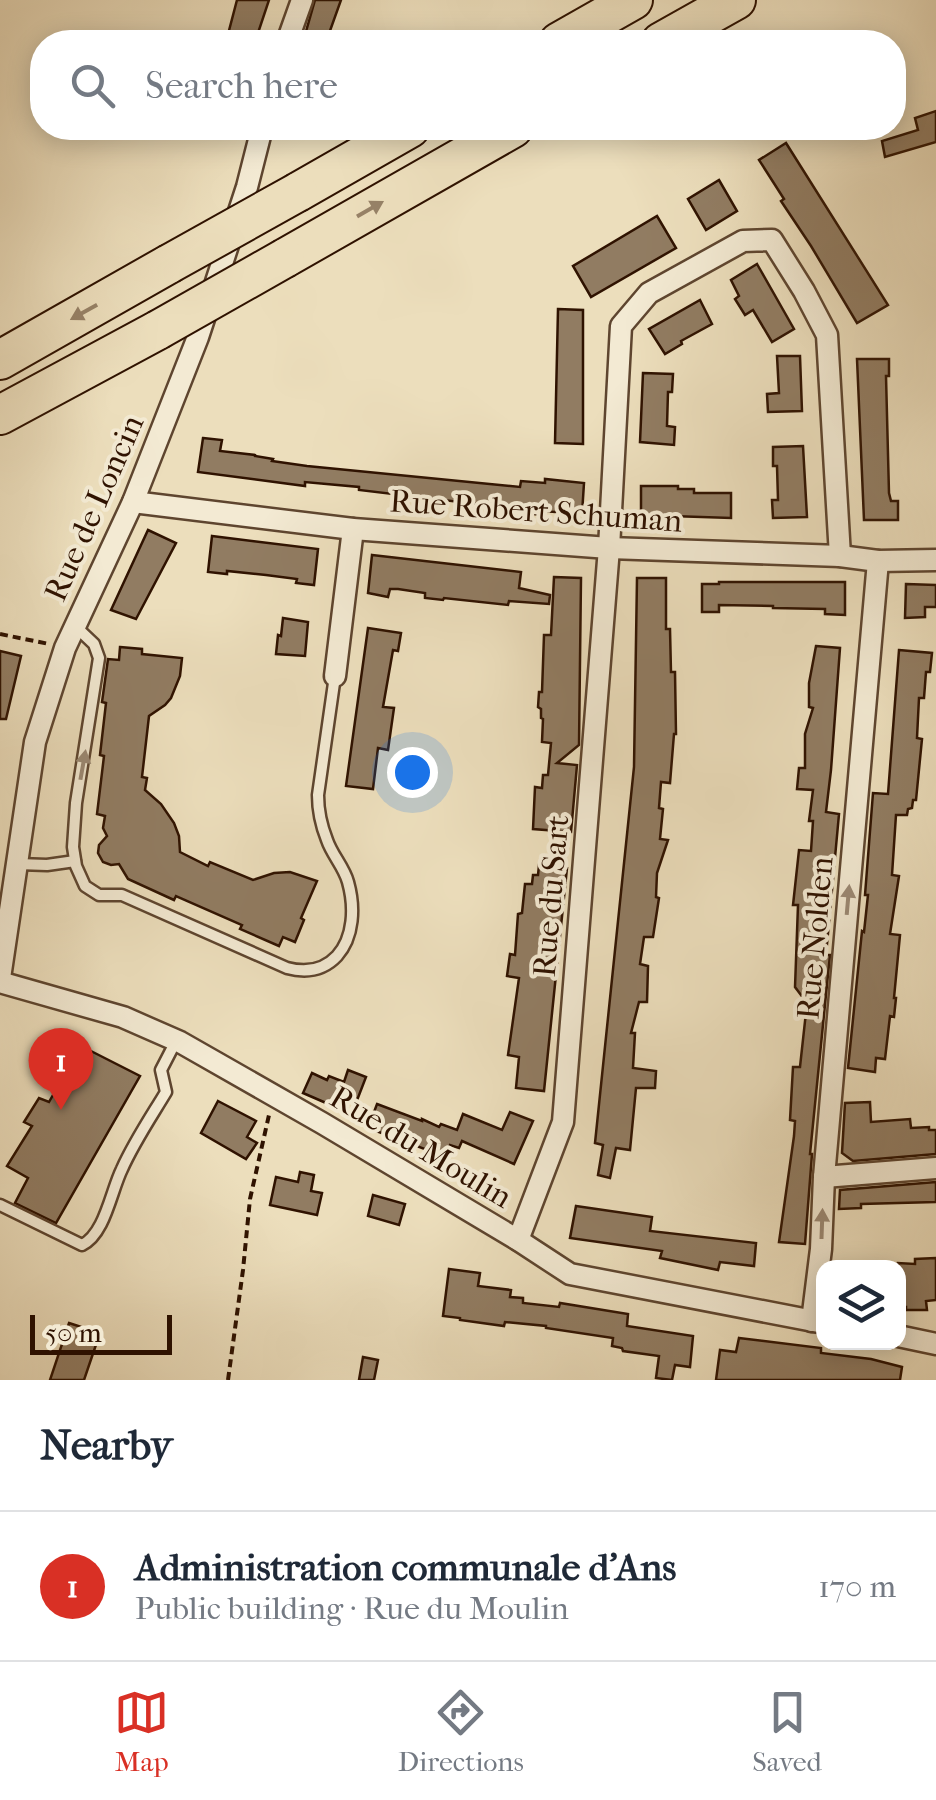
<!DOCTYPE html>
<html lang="en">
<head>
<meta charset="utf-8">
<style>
	body { margin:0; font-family:"IM FELL French Canon",serif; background:#f6f6f7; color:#1f2937 }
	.controls { position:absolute; right:30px; bottom:30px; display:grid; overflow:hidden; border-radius:20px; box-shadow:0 5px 25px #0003 }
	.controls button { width:90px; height:90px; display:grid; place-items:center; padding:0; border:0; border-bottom:2px solid #e0e1e3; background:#fff; color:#1f2937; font:50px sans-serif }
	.scale { position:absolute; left:30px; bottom:25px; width:142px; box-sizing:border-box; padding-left:10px; border:5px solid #2f1200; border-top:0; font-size:28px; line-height:35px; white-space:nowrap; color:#2f1200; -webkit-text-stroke:8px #f3ead3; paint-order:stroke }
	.you { position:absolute; left:412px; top:772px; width:35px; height:35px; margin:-25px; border:8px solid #fff; border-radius:50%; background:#1a73e8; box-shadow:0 0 0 15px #1a73e833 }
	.badge { display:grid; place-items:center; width:65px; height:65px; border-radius:50%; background:#d93025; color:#fff; font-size:32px; font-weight:700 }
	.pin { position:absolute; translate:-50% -82px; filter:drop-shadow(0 2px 5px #0008) }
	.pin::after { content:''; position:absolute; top:52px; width:35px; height:30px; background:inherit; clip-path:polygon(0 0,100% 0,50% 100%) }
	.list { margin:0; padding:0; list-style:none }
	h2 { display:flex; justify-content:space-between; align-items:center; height:130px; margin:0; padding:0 40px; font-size:42px }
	h2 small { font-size:32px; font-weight:400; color:#747a83 }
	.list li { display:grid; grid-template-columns:65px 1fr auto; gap:30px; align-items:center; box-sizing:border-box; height:150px; padding:0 40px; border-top:2px solid #e0e1e3 }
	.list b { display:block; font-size:38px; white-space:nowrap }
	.list p { margin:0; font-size:32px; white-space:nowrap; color:#747a83 }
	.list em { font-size:32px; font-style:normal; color:#747a83 }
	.icon { flex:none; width:55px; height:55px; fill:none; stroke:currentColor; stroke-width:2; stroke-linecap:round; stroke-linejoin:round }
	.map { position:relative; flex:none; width:936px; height:1380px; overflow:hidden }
	.search { position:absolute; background:#fff; box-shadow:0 5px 25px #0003; left:30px; right:30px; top:30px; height:110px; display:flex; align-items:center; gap:25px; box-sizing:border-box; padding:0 35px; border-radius:40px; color:#747a83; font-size:38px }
	.sheet { height:280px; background:#fff }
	nav { display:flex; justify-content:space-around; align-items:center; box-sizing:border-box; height:140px; border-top:2px solid #e0e1e3; background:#fff; font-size:28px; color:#747a83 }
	nav a { display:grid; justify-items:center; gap:5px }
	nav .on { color:#d93025 }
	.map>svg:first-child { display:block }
	.building { fill:#917c62; stroke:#2f1200; stroke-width:2.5 }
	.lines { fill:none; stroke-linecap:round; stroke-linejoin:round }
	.service-casing { stroke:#5e452f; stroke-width:15 }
	.minor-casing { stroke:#5e452f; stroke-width:25 }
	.motorway-casing { stroke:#2f1200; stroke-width:42 }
	.path { stroke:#2f1200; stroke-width:4; stroke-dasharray:8 5; stroke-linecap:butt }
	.service { stroke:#f3ead3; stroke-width:10 }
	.minor { stroke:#f3ead3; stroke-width:20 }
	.motorway { stroke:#ecdebc; stroke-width:38 }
	.motorway-bridge-casing { stroke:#2f1200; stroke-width:42; stroke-linecap:butt }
	.motorway-bridge { stroke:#ecdebc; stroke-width:38 }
	.oneway { fill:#978267 }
	.oneway2 { fill:#9b8974 }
	.labels { text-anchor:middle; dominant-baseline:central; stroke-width:8; stroke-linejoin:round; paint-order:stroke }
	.street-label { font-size:32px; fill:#2f1200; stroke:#f3ead3 }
</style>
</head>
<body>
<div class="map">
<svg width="936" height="1380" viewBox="0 0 936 1380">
	<rect width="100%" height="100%" fill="#ecdebc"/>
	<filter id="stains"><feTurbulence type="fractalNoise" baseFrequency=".002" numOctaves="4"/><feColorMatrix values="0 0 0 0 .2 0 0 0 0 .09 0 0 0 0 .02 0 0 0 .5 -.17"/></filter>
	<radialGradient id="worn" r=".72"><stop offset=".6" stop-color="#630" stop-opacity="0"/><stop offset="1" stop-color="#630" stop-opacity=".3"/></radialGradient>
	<g class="building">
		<polygon points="237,0 269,0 255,42 226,42"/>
		<polygon points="315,0 341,0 326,42 303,42"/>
		<polygon points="936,111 936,142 885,157 882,141 918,130 915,118"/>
		<polygon points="786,143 888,305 857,323 811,246 781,201 784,199 759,160"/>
		<polygon points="719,180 737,211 706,230 688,199"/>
		<polygon points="657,216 676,248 591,297 573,266"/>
		<polygon points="757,264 794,329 772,342 753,310 745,315 735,299 739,296 731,280"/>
		<polygon points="700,300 712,324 681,341 682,344 665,354 649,329"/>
		<polygon points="558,309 583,310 583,444 555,443"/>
		<polygon points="777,356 800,356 802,411 768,412 767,394 779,393"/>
		<polygon points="857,359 889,359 889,376 886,376 889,493 891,501 898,501 898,520 864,520"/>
		<polygon points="643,373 673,374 672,392 668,392 667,426 675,427 674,445 640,442"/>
		<polygon points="203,438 222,440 220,451 255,455 255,456 273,459 272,461 307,466 520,487 521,481 545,483 545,479 584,483 582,514 542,511 542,515 518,512 518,509 359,490 359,487 305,482 305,486 198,472"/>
		<polygon points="803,446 807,517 773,518 772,500 778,500 777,466 773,466 773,447"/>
		<polygon points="641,486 678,486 678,489 694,489 694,493 731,493 731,518 641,515"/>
		<polygon points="148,530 176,543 136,619 111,610"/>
		<polygon points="212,536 318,549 314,585 296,583 297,579 266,575 227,571 227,574 208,572"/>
		<polygon points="372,555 521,572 519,588 550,595 549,604 509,601 508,605 444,598 443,600 425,598 425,593 398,589 390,589 388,597 368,593"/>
		<polygon points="554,577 581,578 579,745 557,763 577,765 571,832 533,829 535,787 542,788 543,775 548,775 551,743 542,742 543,719 541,718 541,709 538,707 539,692 542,692 544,635 551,635"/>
		<polygon points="637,578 666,578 666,629 670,629 671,672 675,672 676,734 674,734 670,783 661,782 659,808 663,809 660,839 668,840 657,873 656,897 659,898 653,937 644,937 640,964 648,966 647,1002 639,1002 631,1033 635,1033 633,1068 656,1071 655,1088 636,1088 630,1150 616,1148 610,1178 598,1175 603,1145 595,1143 634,767"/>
		<polygon points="719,582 845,582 845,615 825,614 825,609 773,608 773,606 719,605 719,612 702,612 702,584 719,584"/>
		<polygon points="906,584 936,585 936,607 925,607 925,617 905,618"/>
		<polygon points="283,618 308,622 305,656 276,654 278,635 281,636"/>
		<polygon points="368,628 401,633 398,651 393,650 383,707 394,708 388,750 378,748 373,789 346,786"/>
		<polygon points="816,646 840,648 831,770 826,812 839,814 826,955 830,955 810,1154 812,1154 805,1244 779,1242 794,1136 795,1121 790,1120 793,1067 800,1067 807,1003 795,987 798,905 793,905 799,850 811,851 813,821 809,821 813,790 797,789 799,768 805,768 805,734 813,708 809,707 809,683"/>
		<polygon points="120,647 142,649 142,654 182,658 180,676 171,698 165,705 149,716 142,777 147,778 145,790 161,804 174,823 179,836 180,852 208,866 210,862 253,880 274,873 290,872 317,881 301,918 304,920 295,942 283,937 279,946 240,929 242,925 176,896 174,900 128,879 119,864 111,865 103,862 98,853 99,845 107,836 103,828 105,816 97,814 104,756 100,755 106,703 102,702 108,659 119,660"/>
		<polygon points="899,650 932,653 930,672 926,672 924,698 919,698 917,738 922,739 916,800 913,800 912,808 908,809 907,815 896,815 892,875 899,876 890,934 900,935 894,998 896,998 894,1017 890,1016 885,1059 876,1058 875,1072 848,1068 862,931 864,932 868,895 865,895 873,793 888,794"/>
		<polygon points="0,651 21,656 6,719 0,719"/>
		<polygon points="539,865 567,868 544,1091 516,1088 519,1057 508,1055 519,978 507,976 510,954 515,955 518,914 522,913 525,884 532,884 533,875 538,875"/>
		<polygon points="81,1046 140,1076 56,1223 15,1203 28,1178 7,1166 32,1126 24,1122 39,1098 49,1102"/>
		<polygon points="348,1070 366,1077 356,1103 337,1096 333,1106 303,1093 312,1073 327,1080 329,1076 344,1082"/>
		<polygon points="218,1101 256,1121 247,1137 257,1143 246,1159 201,1133"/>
		<polygon points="870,1102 871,1122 910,1119 911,1128 929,1127 929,1130 936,1130 936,1154 853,1161 842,1153 845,1103"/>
		<polygon points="377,1104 422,1121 422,1119 439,1127 441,1124 457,1130 463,1114 502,1130 510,1112 533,1121 514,1164 462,1141 459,1148 450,1145 446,1157 368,1128"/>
		<polygon points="300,1172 314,1175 311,1191 322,1193 317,1215 270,1205 276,1177 298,1182"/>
		<polygon points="936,1182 936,1202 861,1204 861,1208 839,1209 840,1190"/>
		<polygon points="373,1195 405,1204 399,1225 368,1216"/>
		<polygon points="576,1206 652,1217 650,1231 756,1243 754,1266 720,1262 718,1270 660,1258 662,1251 570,1238"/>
		<polygon points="936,1258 936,1300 926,1301 927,1310 906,1310 906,1307 898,1307 898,1263 915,1264 915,1259"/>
		<polygon points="449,1269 480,1273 478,1286 511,1290 510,1297 523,1298 523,1303 559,1307 560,1303 628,1314 627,1326 693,1336 690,1367 675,1365 672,1380 656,1378 659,1356 623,1351 622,1348 612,1346 613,1338 546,1328 546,1326 505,1322 504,1326 460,1320 460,1318 443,1316"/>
		<polygon points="69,1323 100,1333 84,1380 50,1380"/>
		<polygon points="739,1338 821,1348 821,1353 871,1359 902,1367 900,1380 716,1380 720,1350 736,1352"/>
		<polygon points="363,1357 378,1360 374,1380 359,1380"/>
	</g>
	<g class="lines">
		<g class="service-casing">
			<g id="service">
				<path d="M75,626L94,644L99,658L76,803L73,847L76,866L85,886L99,895H122L287,968C306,973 323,971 337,956C354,937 355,907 348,882C344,867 332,855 327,840C321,825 318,810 318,795L335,676"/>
				<polyline points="18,864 47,865 75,861"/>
				<path d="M0,1205L82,1245C105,1234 111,1191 122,1169C134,1142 151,1117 166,1092L161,1070L176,1041"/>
			</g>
		</g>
		<g class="minor-casing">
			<g id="minor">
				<polyline points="287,42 302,0"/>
				<polyline points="133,502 353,529 609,548 840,556 878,561 936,560"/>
				<polyline points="335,676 353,529"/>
				<polyline points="0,978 35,742 65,648 133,502 198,337 247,187 262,128"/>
				<polyline points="0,982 123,1017 180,1042 322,1123 518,1240 570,1274 824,1323"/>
				<polyline points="824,1177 936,1168"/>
				<polyline points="518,1240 563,1122 609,548 621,326 649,293 743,241 772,240 804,291 827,335 840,556"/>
				<polyline points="812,1321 821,1249 824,1177 878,561"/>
				<polyline points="898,1336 936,1344"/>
			</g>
		</g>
		<g class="motorway-casing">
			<g id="motorway">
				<polyline points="559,42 633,0"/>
				<polyline points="661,42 736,0"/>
				<polyline points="298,192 410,128"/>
				<polyline points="285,258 513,128"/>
				<polyline points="0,360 169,264"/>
				<polyline points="0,415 158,330"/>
			</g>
		</g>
		<g class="path">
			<polyline points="0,634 49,644"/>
			<polyline points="228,1380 243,1270 250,1199 269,1115"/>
		</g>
		<use href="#service" class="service"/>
		<use href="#minor" class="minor"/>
		<use href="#motorway" class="motorway"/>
		<g class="motorway-bridge-casing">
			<g id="motorway-bridge">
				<polyline points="169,264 298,192"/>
				<polyline points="158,330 285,258"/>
			</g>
		</g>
		<use href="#motorway-bridge" class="motorway-bridge"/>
	</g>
	<defs><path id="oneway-solid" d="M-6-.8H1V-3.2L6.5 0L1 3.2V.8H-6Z" transform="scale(2.5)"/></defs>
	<g class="oneway">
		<use href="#oneway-solid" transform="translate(370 209) rotate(-30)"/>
		<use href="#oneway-solid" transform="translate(84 312) rotate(151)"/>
	</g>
	<g class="oneway2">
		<use href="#oneway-solid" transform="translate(83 765) rotate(-80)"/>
		<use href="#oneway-solid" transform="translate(848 900) rotate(-85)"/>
		<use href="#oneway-solid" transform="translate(822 1224) rotate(-88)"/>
	</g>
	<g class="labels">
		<g class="street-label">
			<text transform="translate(94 508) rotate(-66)">Rue de Loncin</text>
			<text transform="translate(536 511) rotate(4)">Rue Robert Schuman</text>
			<text transform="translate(551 896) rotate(-85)">Rue du Sart</text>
			<text transform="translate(815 938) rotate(-85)">Rue Nolden</text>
			<text transform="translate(421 1147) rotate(31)">Rue du Moulin</text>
		</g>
	</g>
	<rect width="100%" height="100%" filter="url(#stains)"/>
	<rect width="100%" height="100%" fill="url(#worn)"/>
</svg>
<div class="controls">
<button><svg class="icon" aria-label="layers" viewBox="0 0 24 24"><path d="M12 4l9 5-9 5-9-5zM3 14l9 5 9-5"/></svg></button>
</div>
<div class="scale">50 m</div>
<div class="you"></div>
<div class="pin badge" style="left:61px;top:1110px">1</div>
<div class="search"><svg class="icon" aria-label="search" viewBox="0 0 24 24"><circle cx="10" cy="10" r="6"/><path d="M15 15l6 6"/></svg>Search here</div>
</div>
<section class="sheet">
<h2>Nearby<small></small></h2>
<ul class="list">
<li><span class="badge">1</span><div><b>Administration communale d'Ans</b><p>Public building · Rue du Moulin</p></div><em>170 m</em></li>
</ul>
</section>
<nav>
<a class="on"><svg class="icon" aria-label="map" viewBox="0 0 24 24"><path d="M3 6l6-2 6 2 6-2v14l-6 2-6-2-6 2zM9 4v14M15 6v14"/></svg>Map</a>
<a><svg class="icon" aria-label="directions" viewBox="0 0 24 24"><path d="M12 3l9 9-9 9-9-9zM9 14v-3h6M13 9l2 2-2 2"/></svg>Directions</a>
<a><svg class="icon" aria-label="saved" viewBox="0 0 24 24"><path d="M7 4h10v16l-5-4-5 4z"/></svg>Saved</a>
</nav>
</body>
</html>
